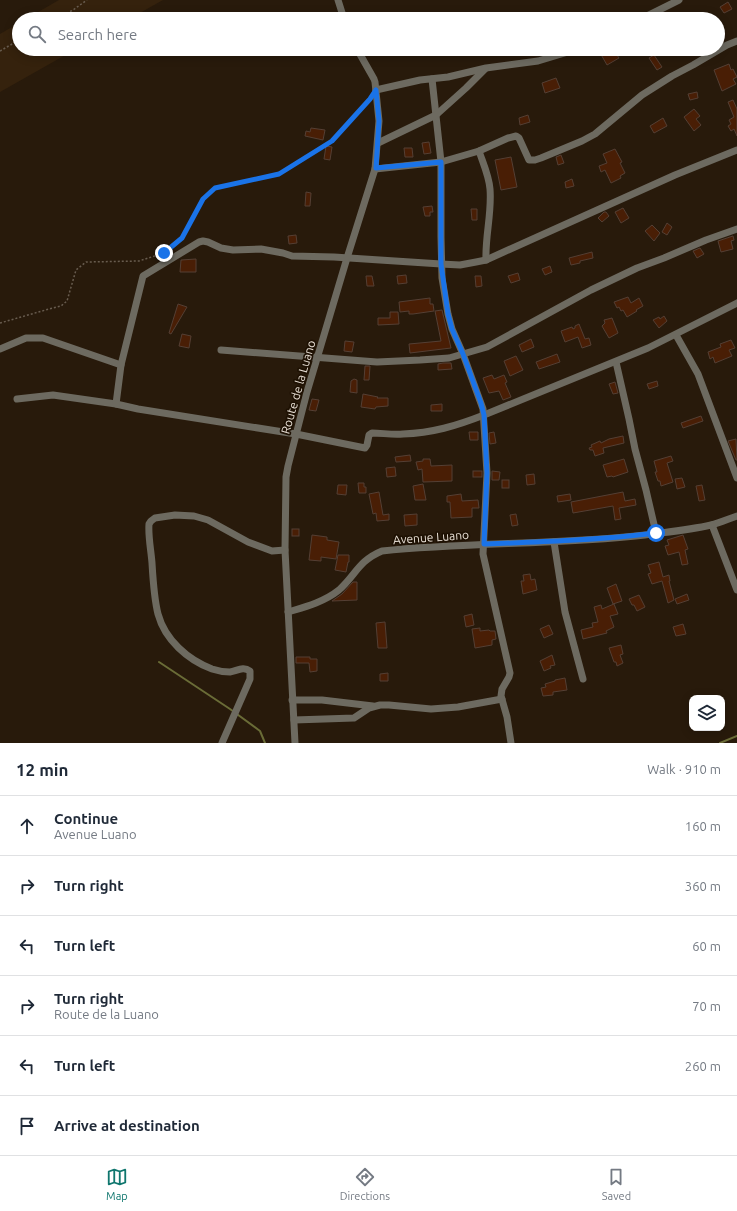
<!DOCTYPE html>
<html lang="en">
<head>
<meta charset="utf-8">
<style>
	body { margin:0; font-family:Ubuntu,sans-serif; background:#f6f6f7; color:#1f2937 }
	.controls { position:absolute; right:12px; bottom:12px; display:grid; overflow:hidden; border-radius:8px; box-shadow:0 2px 10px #0003 }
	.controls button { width:36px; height:36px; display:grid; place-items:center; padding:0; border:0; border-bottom:1px solid #e0e1e3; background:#fff; color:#1f2937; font:20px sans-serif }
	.stop { position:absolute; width:12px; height:12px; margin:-9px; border:3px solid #1a73e8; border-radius:50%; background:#fff }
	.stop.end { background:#1a73e8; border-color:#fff; box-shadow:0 1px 4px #0008 }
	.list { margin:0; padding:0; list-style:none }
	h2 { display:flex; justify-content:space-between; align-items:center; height:52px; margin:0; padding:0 16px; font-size:17px }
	h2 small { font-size:13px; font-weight:400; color:#747a83 }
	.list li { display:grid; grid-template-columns:26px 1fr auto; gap:12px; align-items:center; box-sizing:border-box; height:60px; padding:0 16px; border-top:1px solid #e0e1e3 }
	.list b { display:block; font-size:15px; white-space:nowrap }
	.list p { margin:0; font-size:13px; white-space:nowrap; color:#747a83 }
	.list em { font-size:13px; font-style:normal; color:#747a83 }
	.icon { flex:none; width:22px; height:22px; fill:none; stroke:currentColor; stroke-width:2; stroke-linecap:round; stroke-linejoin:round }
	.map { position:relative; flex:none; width:737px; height:743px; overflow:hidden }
	.search { position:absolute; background:#fff; box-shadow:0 2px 10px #0003; left:12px; right:12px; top:12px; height:44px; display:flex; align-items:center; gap:10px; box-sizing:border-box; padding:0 14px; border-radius:22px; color:#747a83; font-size:15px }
	.sheet { height:412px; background:#fff }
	nav { display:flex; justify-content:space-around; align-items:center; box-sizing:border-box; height:56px; border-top:1px solid #e0e1e3; background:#fff; font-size:11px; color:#747a83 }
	nav a { display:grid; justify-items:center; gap:2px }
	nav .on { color:#0f766e }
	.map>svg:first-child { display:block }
	.built { fill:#35220d }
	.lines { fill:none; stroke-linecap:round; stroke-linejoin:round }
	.stream { stroke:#6a6c37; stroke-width:2 }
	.building { fill:#491e05; stroke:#543f34 }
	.path { stroke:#685c4f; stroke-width:1.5; stroke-dasharray:2 2; stroke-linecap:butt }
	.street { stroke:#6d6a60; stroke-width:7 }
	.route { stroke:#1a73e8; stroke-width:5 }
	.labels { text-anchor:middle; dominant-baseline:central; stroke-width:3.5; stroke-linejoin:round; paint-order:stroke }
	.street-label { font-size:12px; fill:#e9e0d6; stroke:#1e1103 }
</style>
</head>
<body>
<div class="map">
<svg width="737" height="743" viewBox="0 0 737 743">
	<rect width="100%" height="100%" fill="#281a0b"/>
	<g class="built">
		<polygon points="59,0 163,0 129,19 26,19"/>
		<polygon points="19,23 19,49 76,49 0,92 0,34"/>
	</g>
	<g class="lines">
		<g class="stream">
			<polyline points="159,662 230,709 260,731 265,743"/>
			<polyline points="720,743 737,736"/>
		</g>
	</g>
	<g class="building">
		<polygon points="728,2 732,9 724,13 720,7"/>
		<polygon points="602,49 606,49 609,55 615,52 619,58 607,65 599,51"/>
		<polygon points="654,55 662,67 657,70 649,58"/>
		<polygon points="729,64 731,70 733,69 737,77 733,79 736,84 722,91 714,70"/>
		<polygon points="556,78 560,88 545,93 542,83"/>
		<polygon points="697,92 698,98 690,100 688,94"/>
		<polygon points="733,100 737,109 737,136 734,129 731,131 728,126 731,124 729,120 734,117 728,102"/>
		<polygon points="694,109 700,116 696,119 701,125 694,131 684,117"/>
		<polygon points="528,115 530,122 520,125 519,118"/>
		<polygon points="663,118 667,126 654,133 650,126"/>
		<polygon points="311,128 325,130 323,140 305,136 306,131 310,132"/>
		<polygon points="429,142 431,153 424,154 422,143"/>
		<polygon points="326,146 332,147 330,160 324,159"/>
		<polygon points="404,148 412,148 413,157 405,157"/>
		<polygon points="615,149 622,162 620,163 625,173 620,176 621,178 611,183 605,170 601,172 599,166 607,163 603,154"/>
		<polygon points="561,155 564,163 558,165 556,157"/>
		<polygon points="511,157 517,187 501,190 495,160"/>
		<polygon points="572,179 574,186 566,188 565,182"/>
		<polygon points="306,192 311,193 310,206 305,206"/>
		<polygon points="432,206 433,212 430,212 430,216 425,216 423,207"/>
		<polygon points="623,208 629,218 621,223 615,212"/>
		<polygon points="471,209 477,209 477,220 472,220"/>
		<polygon points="604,212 606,212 609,216 602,222 598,218"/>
		<polygon points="667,223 672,227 667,235 662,232"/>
		<polygon points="652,225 660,233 654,241 645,231"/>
		<polygon points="296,235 297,243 289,244 288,236"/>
		<polygon points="733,236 734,240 731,241 733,249 721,252 718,241"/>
		<polygon points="700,248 704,254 697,258 693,251"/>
		<polygon points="592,252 593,258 580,261 580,263 571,265 569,258"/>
		<polygon points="196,259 196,272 180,272 181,260"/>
		<polygon points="550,266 552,272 545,275 542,269"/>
		<polygon points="518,273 520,280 511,283 508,276"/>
		<polygon points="406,275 407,283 398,284 397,276"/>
		<polygon points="366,276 372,276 374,286 367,286"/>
		<polygon points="475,276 481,276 482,286 476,287"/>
		<polygon points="628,297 631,303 639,298 643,306 636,310 637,311 627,317 623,310 621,311 619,307 617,308 614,302"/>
		<polygon points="430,298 430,304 433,304 434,311 413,314 409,314 409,311 400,312 399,302"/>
		<polygon points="178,304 187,307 171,334 169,333"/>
		<polygon points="442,310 451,348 410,353 409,344 441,341 435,311"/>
		<polygon points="390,312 398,312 399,324 378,325 378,318 390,318"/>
		<polygon points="664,316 667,321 659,328 653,320 659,317 660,319"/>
		<polygon points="612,318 618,333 609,338 602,326 605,323 604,320"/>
		<polygon points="579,324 585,339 589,338 591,345 582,348 578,337 565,342 561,331 572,327 573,329 575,328 575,326"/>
		<polygon points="182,334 191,336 189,348 179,346"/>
		<polygon points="531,339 534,347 522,352 519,345"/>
		<polygon points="731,340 735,348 729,350 732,356 715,363 713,357 710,359 708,352 721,347 720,344"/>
		<polygon points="345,341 354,342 352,352 344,351"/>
		<polygon points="557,354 560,362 539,369 536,362"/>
		<polygon points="516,356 523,370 510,376 504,361"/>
		<polygon points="443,363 451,363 452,369 438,370 438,364"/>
		<polygon points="365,366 370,366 369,380 364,380"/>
		<polygon points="492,375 494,379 504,375 507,382 505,383 511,397 503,400 499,391 489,393 483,378"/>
		<polygon points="354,379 357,380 357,393 350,392 351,381"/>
		<polygon points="657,381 658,386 649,389 647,384"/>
		<polygon points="615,382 618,393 613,394 609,384"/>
		<polygon points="363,394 378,397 377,398 388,398 388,406 376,407 375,409 361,407"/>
		<polygon points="312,399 319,400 316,411 309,410"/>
		<polygon points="442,404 442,411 431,411 431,405"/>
		<polygon points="701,416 703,421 683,428 681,423"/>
		<polygon points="469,432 478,432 478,440 470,440"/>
		<polygon points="494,432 496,443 490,444 489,433"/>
		<polygon points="623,436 624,443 603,448 604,453 595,456 593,450 590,450 589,448 592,447 591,445 600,441 601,443 609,439"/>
		<polygon points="736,439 737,460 736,460 728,441"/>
		<polygon points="410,455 411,461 396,462 395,457"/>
		<polygon points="671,456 673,461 667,463 673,482 661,486 660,481 658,481 655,472 657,472 654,461"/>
		<polygon points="423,459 430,459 431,466 452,465 452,481 423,482 422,469 418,470 416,462 423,461"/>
		<polygon points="624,459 628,472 613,477 612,476 607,477 603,465"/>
		<polygon points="395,467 396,476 387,477 386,468"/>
		<rect x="473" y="471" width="9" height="6"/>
		<polygon points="492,471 500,472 499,480 492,480"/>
		<polygon points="534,474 535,484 527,485 526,475"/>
		<polygon points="682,478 685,487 677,489 675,479"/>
		<rect x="502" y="480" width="7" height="8"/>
		<polygon points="358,483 364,483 364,487 366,487 366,493 359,493"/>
		<polygon points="423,484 426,500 415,500 413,486"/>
		<polygon points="338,485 347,485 346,495 337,494"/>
		<polygon points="702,485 705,500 699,501 696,486"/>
		<polygon points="379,492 383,515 389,514 389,520 377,521 376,513 373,514 369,494"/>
		<polygon points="623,492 625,501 635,499 636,505 619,508 621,519 615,520 613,506 573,513 571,502"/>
		<polygon points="461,494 462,501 478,500 479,508 472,508 472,517 451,518 450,502 447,502 447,496"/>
		<polygon points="570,494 571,500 558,502 557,496"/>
		<polygon points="417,514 417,525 405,526 404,515"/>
		<polygon points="516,514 518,525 512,526 510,515"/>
		<rect x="292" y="529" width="7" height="7"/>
		<polygon points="312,535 327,537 327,540 339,542 336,559 321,557 321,561 309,560"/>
		<polygon points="683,535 688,549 685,550 688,564 682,565 679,552 668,555 665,546 669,545 667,540"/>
		<polygon points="338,555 349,555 349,562 348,562 346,572 335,570"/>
		<polygon points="659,562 663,577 669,575 670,581 669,581 674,600 668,603 662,581 652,584 648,574 651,573 648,565"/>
		<polygon points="530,574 531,580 535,579 537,590 523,594 521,581 524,581 523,575"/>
		<polygon points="353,582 357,582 357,600 332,601 342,594"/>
		<polygon points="616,584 622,601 613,604 607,588"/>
		<polygon points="687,594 689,600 677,604 675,599"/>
		<polygon points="639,595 645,607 637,611 634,605 632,605 629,599"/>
		<polygon points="614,604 618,614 610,616 614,627 606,631 607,633 583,639 581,630 593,627 592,623 598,622 594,607 601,605 602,609"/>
		<polygon points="472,614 474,625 466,627 464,616"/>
		<polygon points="385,622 387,648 378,648 376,623"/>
		<polygon points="683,624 686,634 676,636 673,627"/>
		<polygon points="549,625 553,634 544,638 540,629"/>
		<polygon points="480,628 480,631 489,630 490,631 495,631 496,639 492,640 492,645 475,648 472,629"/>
		<polygon points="621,645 623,654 620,655 623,663 617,666 616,662 614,662 609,648"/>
		<polygon points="552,655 555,665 550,666 551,668 544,671 540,661"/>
		<polygon points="296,657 310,657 310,659 317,659 317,671 310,672 309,663 296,663"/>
		<polygon points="388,673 388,681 380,681 380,674"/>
		<polygon points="565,678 567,690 553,692 553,695 543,696 541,688 546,687 545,684 555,681 555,680"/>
	</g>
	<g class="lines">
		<g class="path">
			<polyline points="56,19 73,10 87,0"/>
			<polyline points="0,51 19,40"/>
			<polyline points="0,323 49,309 61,306 67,301 76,270 86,262 139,261 164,253 182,238 203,199 215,188 279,173 332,141 369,99"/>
		</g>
		<g class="street">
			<polyline points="338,0 344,19"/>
			<polyline points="641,19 679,0"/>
			<polyline points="432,79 441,162 441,237 442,278 448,314 452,329 463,354 483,409 487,473 483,554 510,673 509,677 502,689 501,696 507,717 511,743"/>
			<polyline points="376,90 420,80 448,77 486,68 538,61 578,49"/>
			<polyline points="378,143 436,115 466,88 485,69"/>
			<path d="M479,151C483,163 489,176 490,189C492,213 485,236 486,260"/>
			<polyline points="375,169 441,162 479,151 508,138 516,136 519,138 529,160 535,160 541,158 582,141 595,134 642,95 672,76 693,65 727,45 737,41"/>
			<polyline points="676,335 698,374 737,478"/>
			<polyline points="0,349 26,338 43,338 121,365"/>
			<polyline points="221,350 377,362 420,360 449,358 487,347 591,290 637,268 664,258 706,240 737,229"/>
			<polyline points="616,362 629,419 635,449 646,490 656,533"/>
			<path d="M17,399L53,395L116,404L138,409L296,434L365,448L367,445L369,435L372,433C382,433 392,435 403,434C432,433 456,426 484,415L648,348L737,303"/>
			<polyline points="116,404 121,365 143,276 199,242 203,241 208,242 221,248 233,250 261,249 283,253 292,256 334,257 441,264 460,265 476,262 486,260 675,175 737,150"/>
			<polyline points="712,525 737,590"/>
			<polyline points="554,542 565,612 583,679"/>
			<path d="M288,612C305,607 324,602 339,590C356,575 358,561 382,551C469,542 558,545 645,535C667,532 689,530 711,525C720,523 728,519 737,516"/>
			<polyline points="292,700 322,700 373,706"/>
			<polyline points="294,720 354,718 369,708 380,705 389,705 431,709 458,707 502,699"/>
			<path d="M222,743L250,679V671C243,666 237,671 230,672C223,672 218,671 212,669C188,660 165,640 158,614C154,598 153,580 152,563C151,550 148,536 149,524L151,521L155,518L175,515L194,516L208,520L248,542L272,551L285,550"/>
			<polyline points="295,743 285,550 286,477 288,466 307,392 347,258 375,169 379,121 375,82 374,79 357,49"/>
		</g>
	</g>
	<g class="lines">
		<path class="route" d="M164,253L182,238L203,199L215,188L279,174L332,141L370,99L376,90L379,121L376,168L441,162V264L448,314L452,329L463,354L481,403L484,415L487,473L484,544C541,542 599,540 656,533"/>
	</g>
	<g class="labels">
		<g class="street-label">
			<text transform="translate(298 387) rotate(-74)">Route de la Luano</text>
			<text transform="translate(431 537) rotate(-4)">Avenue Luano</text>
		</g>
	</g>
</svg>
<div class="controls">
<button><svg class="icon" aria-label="layers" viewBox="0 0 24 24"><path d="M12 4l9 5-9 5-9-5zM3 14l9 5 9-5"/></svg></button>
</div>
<div class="stop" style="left:656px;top:533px"></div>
<div class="stop end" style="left:164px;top:253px"></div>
<div class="search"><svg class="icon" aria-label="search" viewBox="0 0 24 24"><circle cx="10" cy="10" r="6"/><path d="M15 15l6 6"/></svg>Search here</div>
</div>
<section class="sheet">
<h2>12 min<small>Walk · 910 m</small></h2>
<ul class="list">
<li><svg class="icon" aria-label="ahead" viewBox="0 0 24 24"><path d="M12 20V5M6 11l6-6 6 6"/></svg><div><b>Continue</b><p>Avenue Luano</p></div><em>160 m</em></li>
<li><svg class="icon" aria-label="right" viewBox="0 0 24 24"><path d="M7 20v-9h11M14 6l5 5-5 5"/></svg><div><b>Turn right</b></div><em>360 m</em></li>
<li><svg class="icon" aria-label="left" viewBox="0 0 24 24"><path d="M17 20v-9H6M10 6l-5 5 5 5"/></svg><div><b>Turn left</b></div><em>60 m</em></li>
<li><svg class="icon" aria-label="right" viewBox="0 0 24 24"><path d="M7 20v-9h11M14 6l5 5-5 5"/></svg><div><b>Turn right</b><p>Route de la Luano</p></div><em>70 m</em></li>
<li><svg class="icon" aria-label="left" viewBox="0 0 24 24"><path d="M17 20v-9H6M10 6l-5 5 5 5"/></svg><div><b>Turn left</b></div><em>260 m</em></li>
<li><svg class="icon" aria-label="arrive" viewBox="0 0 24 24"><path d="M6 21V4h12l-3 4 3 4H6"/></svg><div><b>Arrive at destination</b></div></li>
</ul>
</section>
<nav>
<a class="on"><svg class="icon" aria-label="map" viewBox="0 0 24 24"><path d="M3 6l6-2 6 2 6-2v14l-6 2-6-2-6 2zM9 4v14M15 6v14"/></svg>Map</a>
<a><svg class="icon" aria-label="directions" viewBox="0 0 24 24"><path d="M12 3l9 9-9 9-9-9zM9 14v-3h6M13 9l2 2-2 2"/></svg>Directions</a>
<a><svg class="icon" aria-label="saved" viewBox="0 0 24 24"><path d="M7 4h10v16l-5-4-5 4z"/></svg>Saved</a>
</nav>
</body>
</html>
